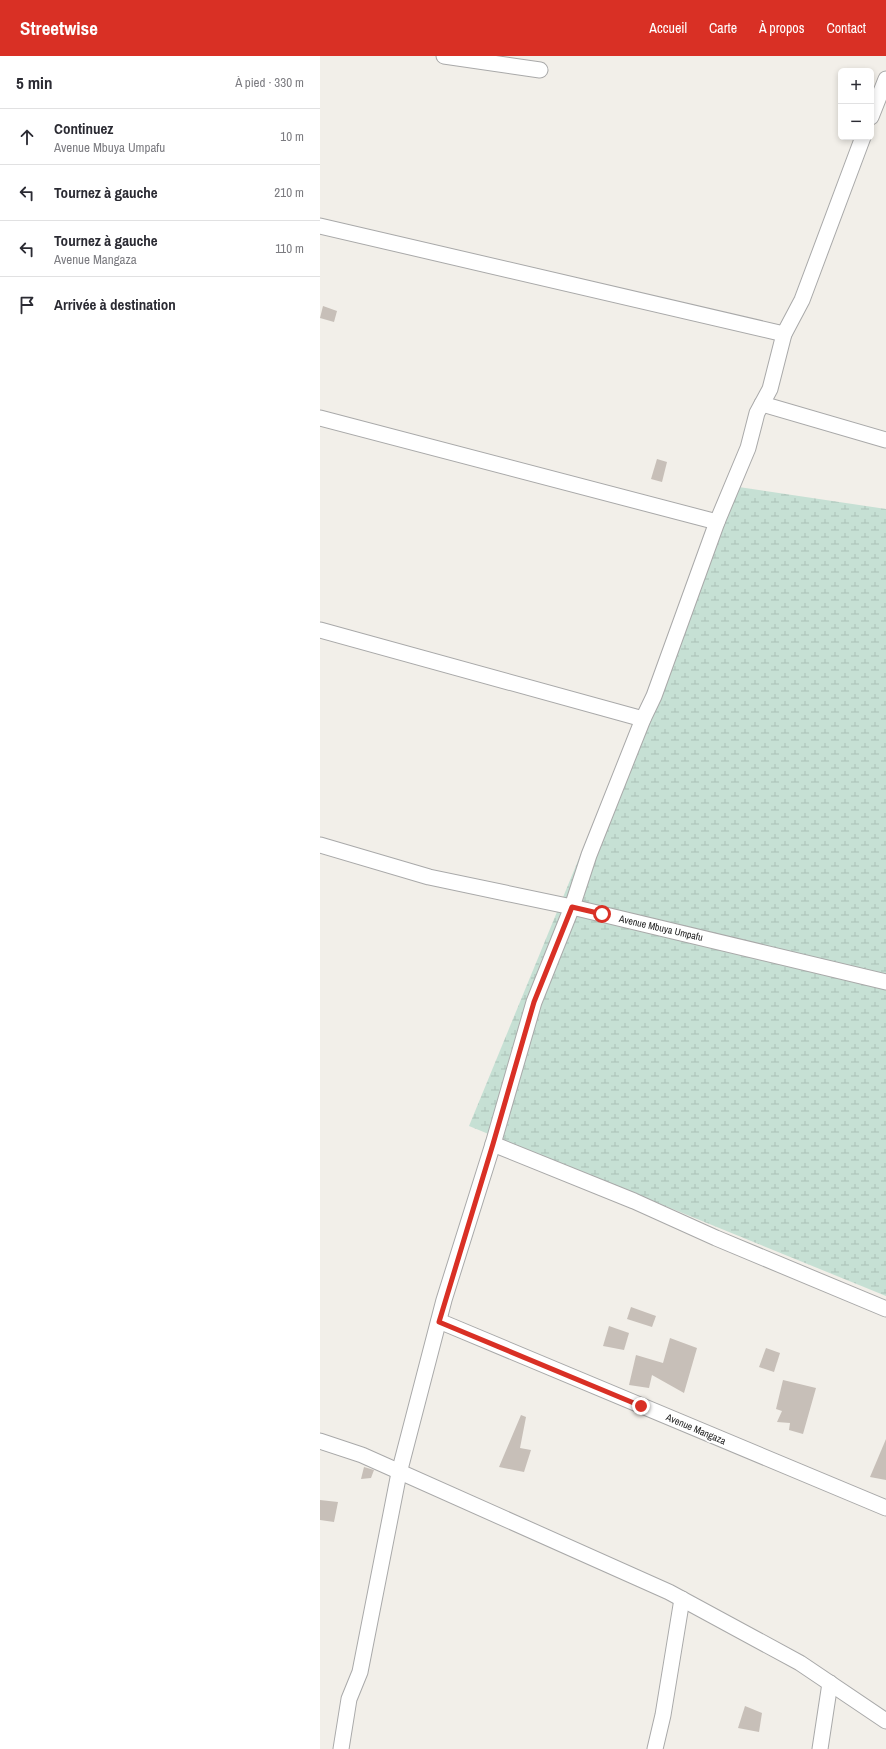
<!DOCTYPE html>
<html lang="fr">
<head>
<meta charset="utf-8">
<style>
	body { margin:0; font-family:"Archivo Narrow",sans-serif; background:#f2f2f3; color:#2b2b33 }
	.controls { position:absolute; right:12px; top:12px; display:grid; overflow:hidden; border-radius:6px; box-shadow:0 2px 6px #0003 }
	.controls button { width:36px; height:36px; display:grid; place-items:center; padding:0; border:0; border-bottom:1px solid #e1e1e2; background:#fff; color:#2b2b33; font:20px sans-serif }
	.stop { position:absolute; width:12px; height:12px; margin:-9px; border:3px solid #d93025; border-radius:50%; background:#fff }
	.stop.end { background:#d93025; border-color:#fff; box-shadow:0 1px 4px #0008 }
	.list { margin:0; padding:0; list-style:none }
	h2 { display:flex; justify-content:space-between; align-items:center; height:52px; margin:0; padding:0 16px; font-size:17px }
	h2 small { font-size:13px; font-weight:400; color:#7c7c81 }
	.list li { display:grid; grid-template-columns:26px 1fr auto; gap:12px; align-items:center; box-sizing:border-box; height:56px; padding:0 16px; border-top:1px solid #e1e1e2 }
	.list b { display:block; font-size:15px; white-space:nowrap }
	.list p { margin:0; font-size:13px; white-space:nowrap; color:#7c7c81 }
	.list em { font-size:13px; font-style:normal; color:#7c7c81 }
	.icon { flex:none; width:22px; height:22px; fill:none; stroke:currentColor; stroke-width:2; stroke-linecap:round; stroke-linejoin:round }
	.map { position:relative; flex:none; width:566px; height:1693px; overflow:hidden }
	header { display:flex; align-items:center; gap:24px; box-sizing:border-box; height:56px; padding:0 20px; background:#d93025; color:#fff }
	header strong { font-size:19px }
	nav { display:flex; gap:22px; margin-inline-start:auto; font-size:14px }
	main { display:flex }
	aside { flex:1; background:#fff }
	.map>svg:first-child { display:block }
	.wetland { fill:url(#wetland-marsh) }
	.building { fill:#c7bfb8 }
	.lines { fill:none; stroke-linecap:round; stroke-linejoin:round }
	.minor-casing { stroke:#a9a9a9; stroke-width:17 }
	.minor { stroke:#fff; stroke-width:15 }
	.route { stroke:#d93025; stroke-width:5 }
	.labels { text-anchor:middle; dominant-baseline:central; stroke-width:4; stroke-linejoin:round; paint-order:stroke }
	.street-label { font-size:10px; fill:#222; stroke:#fff }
</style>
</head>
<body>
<header>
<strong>Streetwise</strong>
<nav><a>Accueil</a><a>Carte</a><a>À propos</a><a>Contact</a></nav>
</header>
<main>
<aside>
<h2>5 min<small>À pied · 330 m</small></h2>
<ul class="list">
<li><svg class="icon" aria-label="ahead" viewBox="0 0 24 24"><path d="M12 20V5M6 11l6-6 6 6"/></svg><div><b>Continuez</b><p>Avenue Mbuya Umpafu</p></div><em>10 m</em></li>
<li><svg class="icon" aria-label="left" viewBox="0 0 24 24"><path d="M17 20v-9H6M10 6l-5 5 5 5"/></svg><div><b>Tournez à gauche</b></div><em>210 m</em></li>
<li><svg class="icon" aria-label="left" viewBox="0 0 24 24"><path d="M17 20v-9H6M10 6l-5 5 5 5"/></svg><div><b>Tournez à gauche</b><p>Avenue Mangaza</p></div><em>110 m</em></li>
<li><svg class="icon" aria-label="arrive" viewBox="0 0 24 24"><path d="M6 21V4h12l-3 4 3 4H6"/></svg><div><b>Arrivée à destination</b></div></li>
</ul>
</aside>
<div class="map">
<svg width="566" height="1693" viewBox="0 0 566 1693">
	<defs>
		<pattern id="wetland-marsh" width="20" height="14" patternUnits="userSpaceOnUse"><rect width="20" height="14" fill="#c6e0d4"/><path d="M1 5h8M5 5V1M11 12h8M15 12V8" fill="none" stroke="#aac0b6"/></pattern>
	</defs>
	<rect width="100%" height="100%" fill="#f2efe9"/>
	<polygon class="wetland" points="412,430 566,453 566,1240 149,1070"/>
	<g class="building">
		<polygon points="3,250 17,255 14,266 0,262"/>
		<polygon points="337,403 347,406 342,426 331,423"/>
		<polygon points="311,1251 336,1260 332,1271 307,1263"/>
		<polygon points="289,1270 309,1277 304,1294 283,1290"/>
		<polygon points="350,1282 377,1292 364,1337 332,1319 329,1332 309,1329 316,1299 343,1307"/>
		<polygon points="446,1292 460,1297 454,1316 439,1311"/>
		<polygon points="463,1324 496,1332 483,1378 469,1374 470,1367 457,1366 462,1355 456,1353"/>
		<polygon points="201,1359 206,1361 200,1392 211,1394 204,1416 179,1411"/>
		<polygon points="566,1383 566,1424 550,1421"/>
		<polygon points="44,1411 54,1414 51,1422 41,1423"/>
		<polygon points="0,1444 18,1446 14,1466 0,1464"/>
		<polygon points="425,1650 442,1657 439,1676 418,1672"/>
	</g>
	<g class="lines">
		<g class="minor-casing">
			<g id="minor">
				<polyline points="124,0 220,14"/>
				<polyline points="551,61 566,23"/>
				<polyline points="0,170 464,278"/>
				<polyline points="442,348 566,384"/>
				<polyline points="0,362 397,466"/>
				<polyline points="0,574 323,663"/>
				<polyline points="0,789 109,821 252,851 566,926"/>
				<polyline points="173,1088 314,1145 396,1182 566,1253"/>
				<polyline points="119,1265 566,1452"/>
				<polyline points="0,1385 42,1399 349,1536 480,1607 566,1665"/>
				<polyline points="21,1693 29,1643 40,1616 79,1417 124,1244 173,1088 214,946 252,851 269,799 323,663 334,640 397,466 428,392 437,357 450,333 464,278 482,244 543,81"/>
				<polyline points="335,1693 343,1659 362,1543"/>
				<polyline points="500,1693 510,1627"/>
			</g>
		</g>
		<use href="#minor" class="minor"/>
	</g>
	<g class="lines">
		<polyline class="route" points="282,858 252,851 214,946 173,1088 119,1266 321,1350"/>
	</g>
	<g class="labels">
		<g class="street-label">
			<text transform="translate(341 872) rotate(13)">Avenue Mbuya Umpafu</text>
			<text transform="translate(376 1373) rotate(23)">Avenue Mangaza</text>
		</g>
	</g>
</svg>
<div class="controls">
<button>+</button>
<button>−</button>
</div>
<div class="stop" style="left:282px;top:858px"></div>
<div class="stop end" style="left:321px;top:1350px"></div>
</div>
</main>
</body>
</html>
